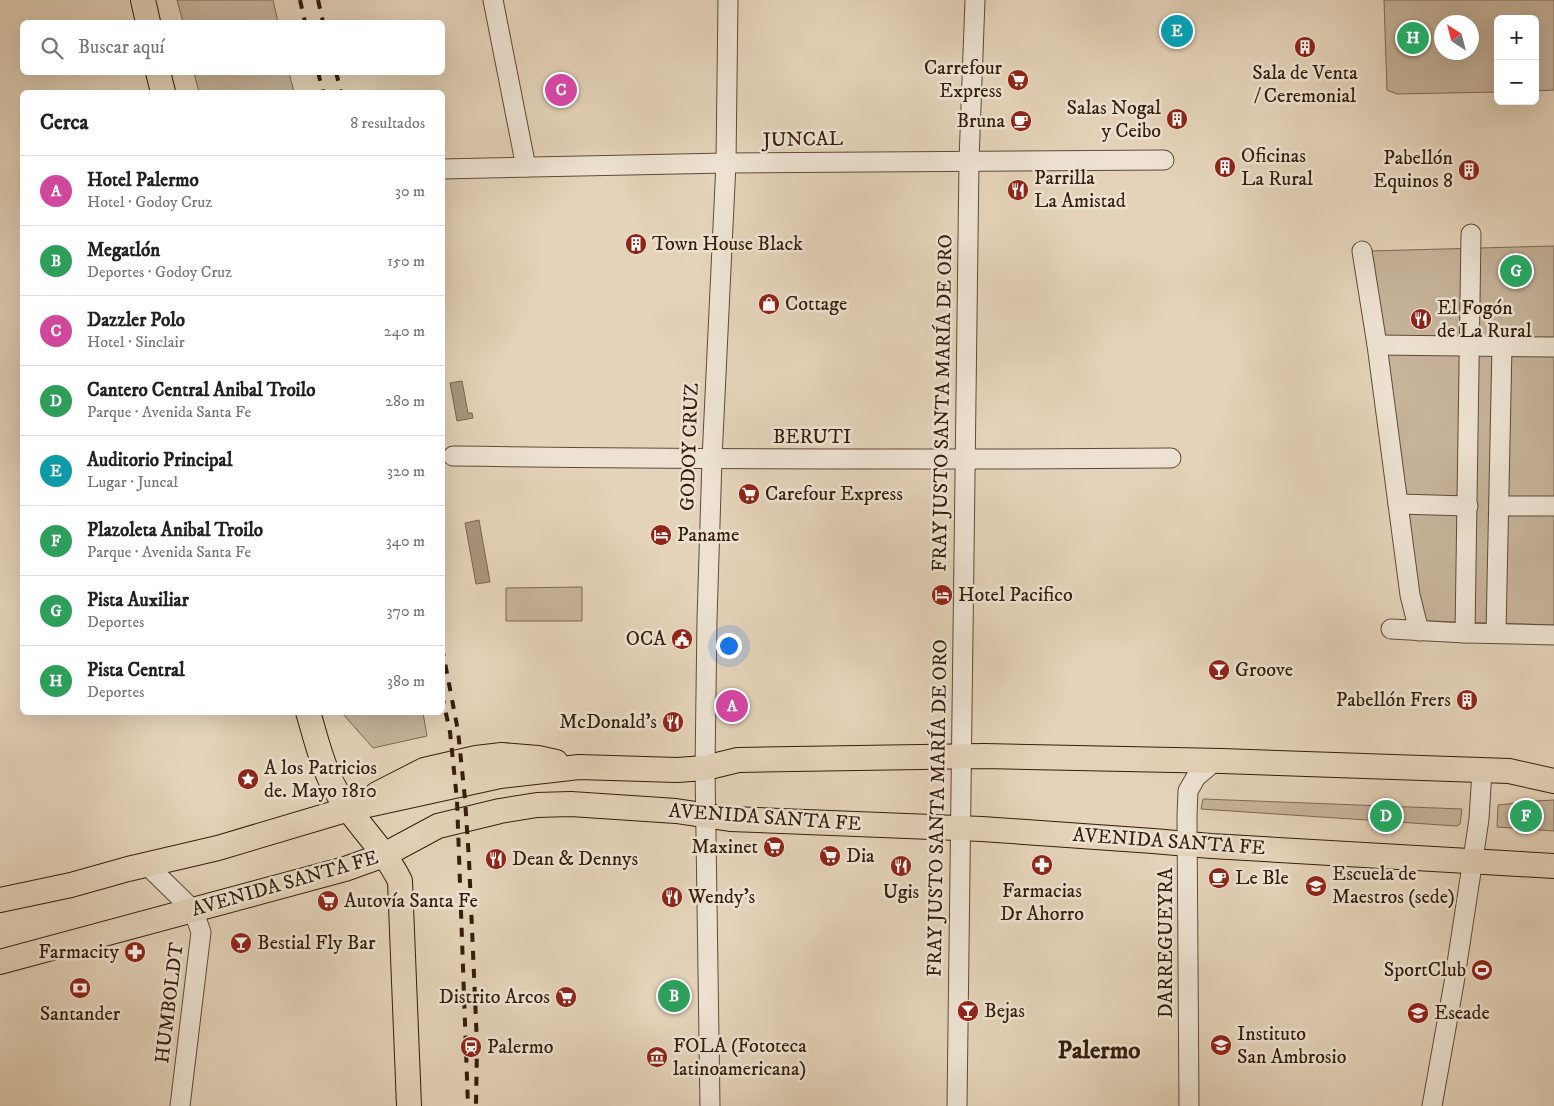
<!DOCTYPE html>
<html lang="es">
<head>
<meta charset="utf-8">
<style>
	body { margin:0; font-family:"IM FELL DW Pica",serif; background:#f6f6f6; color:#222 }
	.controls { position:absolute; right:15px; top:15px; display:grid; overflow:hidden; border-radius:8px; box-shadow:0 5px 20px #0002 }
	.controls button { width:45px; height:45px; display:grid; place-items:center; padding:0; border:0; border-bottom:1px solid #e0e0e0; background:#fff; color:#222; font:25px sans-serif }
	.compass { position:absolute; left:1434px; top:15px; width:45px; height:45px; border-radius:50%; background:#fff; box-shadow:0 5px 20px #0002; rotate:324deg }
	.you { position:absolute; left:728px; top:645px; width:18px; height:18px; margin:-12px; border:4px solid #fff; border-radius:50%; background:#1a73e8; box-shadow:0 0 0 8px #1a73e833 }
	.badge { display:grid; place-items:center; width:32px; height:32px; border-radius:50%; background:#db2777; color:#fff; font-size:16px; font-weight:700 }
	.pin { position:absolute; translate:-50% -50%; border:2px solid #fff; box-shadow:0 1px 5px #0006 }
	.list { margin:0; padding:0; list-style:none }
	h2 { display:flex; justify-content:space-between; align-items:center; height:65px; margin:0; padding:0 20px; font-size:21px }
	h2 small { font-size:16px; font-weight:400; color:#767676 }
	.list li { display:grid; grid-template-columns:32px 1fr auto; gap:15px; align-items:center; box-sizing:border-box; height:70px; padding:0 20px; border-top:1px solid #e0e0e0 }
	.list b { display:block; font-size:19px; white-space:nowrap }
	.list p { margin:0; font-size:16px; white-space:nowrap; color:#767676 }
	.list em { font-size:16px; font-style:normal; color:#767676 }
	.icon { flex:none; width:28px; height:28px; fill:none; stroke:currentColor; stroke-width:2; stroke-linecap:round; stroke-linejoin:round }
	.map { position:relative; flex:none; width:1554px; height:1106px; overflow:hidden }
	.search { position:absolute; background:#fff; box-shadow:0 5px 20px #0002; left:20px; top:20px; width:425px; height:55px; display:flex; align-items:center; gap:12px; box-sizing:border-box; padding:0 18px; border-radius:8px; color:#767676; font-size:19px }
	.panel { position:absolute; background:#fff; box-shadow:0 5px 20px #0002; left:20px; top:90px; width:425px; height:625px; border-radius:8px }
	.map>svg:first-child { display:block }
	.green { fill:#c6b49b; stroke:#7d6853; fill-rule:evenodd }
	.water { fill:#a8957e; stroke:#7a6550 }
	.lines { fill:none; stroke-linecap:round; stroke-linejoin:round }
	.minor-casing { stroke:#604a36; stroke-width:21 }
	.major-casing { stroke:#341d0b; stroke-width:26 }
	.minor { stroke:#ede2d2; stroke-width:19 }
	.major { stroke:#e4d3b9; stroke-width:24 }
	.rail { stroke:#341d0b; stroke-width:4; stroke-dasharray:9 9; stroke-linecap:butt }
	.labels { text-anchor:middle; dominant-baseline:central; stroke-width:5; stroke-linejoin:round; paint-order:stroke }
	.poi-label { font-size:20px; fill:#341d0b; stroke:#ede2d2; text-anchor:start }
	.street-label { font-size:20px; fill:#341d0b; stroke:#ede2d2 }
	.district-label { font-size:25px; font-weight:bold; fill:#341d0b; stroke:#ede2d2 }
</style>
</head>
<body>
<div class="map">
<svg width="1554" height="1106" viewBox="0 0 1554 1106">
	<rect width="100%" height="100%" fill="#e4d3b9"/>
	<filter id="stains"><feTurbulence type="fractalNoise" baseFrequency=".004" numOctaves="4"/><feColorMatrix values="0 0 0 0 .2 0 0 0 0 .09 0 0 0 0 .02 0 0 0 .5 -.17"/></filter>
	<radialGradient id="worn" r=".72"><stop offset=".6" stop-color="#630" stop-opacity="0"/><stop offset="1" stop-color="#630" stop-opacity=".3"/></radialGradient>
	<g class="green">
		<polygon points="177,0 273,0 278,22 183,22"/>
		<path d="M1384,0H1554V90L1535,91V19H1498V92L1397,94L1387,90ZM1442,22H1472V52H1442Z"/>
		<polygon points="194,73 289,73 294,92 199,92"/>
		<polygon points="1554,246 1554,625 1428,621 1421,619 1369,251"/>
		<polygon points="582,587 582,621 506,621 506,588"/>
		<polygon points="342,713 423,713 427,736 373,748"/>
		<polygon points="1203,799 1462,809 1460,824 1457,826 1201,809"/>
		<polygon points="1554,800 1554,831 1497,827 1498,805 1535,801"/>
	</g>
	<g class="water">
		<polygon points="462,381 468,413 472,413 473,418 457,421 450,383"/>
		<polygon points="479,520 490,582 476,584 465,523"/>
	</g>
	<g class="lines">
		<g class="minor-casing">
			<g id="minor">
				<polyline points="493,0 526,167"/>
				<polyline points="442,169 726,163 1164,160"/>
				<polyline points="1362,251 1377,345 1410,595 1419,631"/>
				<polyline points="1377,345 1554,347"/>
				<path d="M453,456C692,459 932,460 1171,458"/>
				<polyline points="1398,504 1468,506"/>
				<polyline points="1499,506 1554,506"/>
				<polyline points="1391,629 1465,633 1554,635"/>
				<polyline points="1465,633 1471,234"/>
				<polyline points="1496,633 1502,346"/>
				<polyline points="147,865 193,910 201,932 180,1106"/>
				<polyline points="710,1106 705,768 707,620 712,459 726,163 728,0"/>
				<polyline points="957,1106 969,161 975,0"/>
				<polyline points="1189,1106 1187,816 1188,791 1196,777 1215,761"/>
				<polyline points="1432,1106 1454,983 1475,846 1479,819 1482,770"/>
			</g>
		</g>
		<g class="major-casing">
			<g id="major">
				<polyline points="143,0 148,22"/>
				<polyline points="158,72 163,92"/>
				<path d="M308,712C315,735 320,758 330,779C347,816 382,844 400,881L409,1106"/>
				<polyline points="377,794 424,770 476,758 502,755 538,758 556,762"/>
				<polyline points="0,900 71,885 128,869 218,848 349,809 500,776 579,767 677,770 705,768 738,760 984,756 1222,761 1509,771 1554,781"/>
				<polyline points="0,962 345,869 384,855 438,826 500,811 537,805 571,804 676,811 730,819 982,829 1153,841 1211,846 1554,866"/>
			</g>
		</g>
		<use href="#minor" class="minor"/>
		<use href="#major" class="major"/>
		<g class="rail">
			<polyline points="300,0 305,22"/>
			<polyline points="318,0 323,22"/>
			<polyline points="318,72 323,92"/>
			<polyline points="336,72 341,92"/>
			<polyline points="442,647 458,731 465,799 469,860 477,1044 476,1106"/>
			<polyline points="442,695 450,732 457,800 468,1106"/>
		</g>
	</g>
	<defs>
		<g id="building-disc" transform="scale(1.125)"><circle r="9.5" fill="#8f2418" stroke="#ede2d2"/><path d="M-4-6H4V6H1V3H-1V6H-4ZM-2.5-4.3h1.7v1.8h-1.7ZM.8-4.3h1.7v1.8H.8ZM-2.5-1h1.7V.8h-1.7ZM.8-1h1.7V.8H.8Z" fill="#fff"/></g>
		<g id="supermarket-disc" transform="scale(1.125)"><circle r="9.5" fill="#8f2418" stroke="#ede2d2"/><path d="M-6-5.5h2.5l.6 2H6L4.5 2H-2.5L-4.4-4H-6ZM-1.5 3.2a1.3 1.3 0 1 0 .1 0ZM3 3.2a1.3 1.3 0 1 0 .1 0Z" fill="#fff"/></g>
		<g id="cafe-disc" transform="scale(1.125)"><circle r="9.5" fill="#8f2418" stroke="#ede2d2"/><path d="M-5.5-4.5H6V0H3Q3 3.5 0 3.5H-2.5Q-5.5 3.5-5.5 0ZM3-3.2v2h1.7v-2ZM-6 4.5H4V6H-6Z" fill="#fff"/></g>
		<g id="restaurant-disc" transform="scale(1.125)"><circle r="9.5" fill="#8f2418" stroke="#ede2d2"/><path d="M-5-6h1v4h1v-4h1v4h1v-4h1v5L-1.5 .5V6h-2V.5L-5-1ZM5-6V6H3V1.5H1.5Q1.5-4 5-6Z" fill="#fff"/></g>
		<g id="shop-disc" transform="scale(1.125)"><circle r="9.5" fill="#8f2418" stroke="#ede2d2"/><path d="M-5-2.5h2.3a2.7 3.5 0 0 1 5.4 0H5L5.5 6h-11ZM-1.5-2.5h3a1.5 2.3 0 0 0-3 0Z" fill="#fff"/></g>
		<g id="hotel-disc" transform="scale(1.125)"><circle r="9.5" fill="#8f2418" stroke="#ede2d2"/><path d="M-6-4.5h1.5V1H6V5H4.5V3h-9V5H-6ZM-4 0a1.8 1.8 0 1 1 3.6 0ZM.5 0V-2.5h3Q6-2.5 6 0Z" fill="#fff"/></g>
		<g id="civic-disc" transform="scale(1.125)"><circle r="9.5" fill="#8f2418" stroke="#ede2d2"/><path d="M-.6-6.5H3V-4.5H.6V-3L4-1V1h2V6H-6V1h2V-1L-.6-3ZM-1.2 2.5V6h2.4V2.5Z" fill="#fff"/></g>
		<g id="bar-disc" transform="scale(1.125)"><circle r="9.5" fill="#8f2418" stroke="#ede2d2"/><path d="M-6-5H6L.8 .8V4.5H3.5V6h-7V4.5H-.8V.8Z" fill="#fff"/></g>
		<g id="sight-disc" transform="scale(1.125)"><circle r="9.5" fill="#8f2418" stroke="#ede2d2"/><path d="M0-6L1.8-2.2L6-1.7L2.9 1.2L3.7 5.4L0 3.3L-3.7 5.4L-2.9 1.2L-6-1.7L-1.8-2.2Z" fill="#fff"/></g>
		<g id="pharmacy-disc" transform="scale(1.125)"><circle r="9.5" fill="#8f2418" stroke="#ede2d2"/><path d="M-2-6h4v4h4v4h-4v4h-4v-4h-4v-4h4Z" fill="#fff"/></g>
		<g id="university-disc" transform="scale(1.125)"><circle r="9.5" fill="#8f2418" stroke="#ede2d2"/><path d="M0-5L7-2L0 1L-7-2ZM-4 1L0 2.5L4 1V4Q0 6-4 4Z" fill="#fff"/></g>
		<g id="stadium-disc" transform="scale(1.125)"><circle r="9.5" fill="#8f2418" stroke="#ede2d2"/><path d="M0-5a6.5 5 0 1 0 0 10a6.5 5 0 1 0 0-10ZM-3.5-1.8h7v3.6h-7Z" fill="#fff"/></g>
		<g id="bank-disc" transform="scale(1.125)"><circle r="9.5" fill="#8f2418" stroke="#ede2d2"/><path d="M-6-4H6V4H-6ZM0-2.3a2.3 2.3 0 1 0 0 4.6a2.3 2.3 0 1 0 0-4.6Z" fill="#fff"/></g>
		<g id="school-disc" transform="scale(1.125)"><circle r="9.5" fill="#8f2418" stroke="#ede2d2"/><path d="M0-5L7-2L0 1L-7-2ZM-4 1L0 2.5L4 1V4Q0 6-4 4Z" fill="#fff"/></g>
		<g id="station-disc" transform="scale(1.125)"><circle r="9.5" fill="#8f2418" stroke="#ede2d2"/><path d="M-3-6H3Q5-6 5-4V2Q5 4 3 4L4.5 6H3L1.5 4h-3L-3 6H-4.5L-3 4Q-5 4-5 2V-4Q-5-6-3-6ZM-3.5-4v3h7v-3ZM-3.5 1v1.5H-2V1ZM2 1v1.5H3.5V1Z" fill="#fff"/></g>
		<g id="museum-disc" transform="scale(1.125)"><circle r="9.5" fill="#8f2418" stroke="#ede2d2"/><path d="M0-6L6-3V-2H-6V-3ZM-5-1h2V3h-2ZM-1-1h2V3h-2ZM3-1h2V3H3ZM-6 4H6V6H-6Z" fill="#fff"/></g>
	</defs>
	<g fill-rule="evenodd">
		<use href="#building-disc" x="1305" y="47"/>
		<use href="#supermarket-disc" x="1018" y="80"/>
		<use href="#building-disc" x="1177" y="119"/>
		<use href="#cafe-disc" x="1021" y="121"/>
		<use href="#building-disc" x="1225" y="167"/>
		<use href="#building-disc" x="1469" y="170"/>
		<use href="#restaurant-disc" x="1018" y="190"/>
		<use href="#building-disc" x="636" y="244"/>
		<use href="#shop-disc" x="769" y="304"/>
		<use href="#restaurant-disc" x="1421" y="319"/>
		<use href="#supermarket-disc" x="749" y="494"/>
		<use href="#hotel-disc" x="661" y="535"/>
		<use href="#hotel-disc" x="942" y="595"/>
		<use href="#civic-disc" x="682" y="639"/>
		<use href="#bar-disc" x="1219" y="670"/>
		<use href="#building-disc" x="1467" y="700"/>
		<use href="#restaurant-disc" x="673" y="722"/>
		<use href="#sight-disc" x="248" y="779"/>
		<use href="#supermarket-disc" x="774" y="847"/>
		<use href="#supermarket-disc" x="830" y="856"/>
		<use href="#restaurant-disc" x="496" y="859"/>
		<use href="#pharmacy-disc" x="1042" y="865"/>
		<use href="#restaurant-disc" x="901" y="866"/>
		<use href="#cafe-disc" x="1219" y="878"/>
		<use href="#university-disc" x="1316" y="886"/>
		<use href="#restaurant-disc" x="672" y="897"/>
		<use href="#supermarket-disc" x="328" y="901"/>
		<use href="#bar-disc" x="241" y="943"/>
		<use href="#pharmacy-disc" x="135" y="952"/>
		<use href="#stadium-disc" x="1482" y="970"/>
		<use href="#bank-disc" x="80" y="988"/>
		<use href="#supermarket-disc" x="566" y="997"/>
		<use href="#bar-disc" x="968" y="1011"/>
		<use href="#university-disc" x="1418" y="1013"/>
		<use href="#school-disc" x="1221" y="1045"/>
		<use href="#station-disc" x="471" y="1047"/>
		<use href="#museum-disc" x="657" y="1057"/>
	</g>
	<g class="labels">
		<g class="poi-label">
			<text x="1002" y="68" text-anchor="end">Carrefour<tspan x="1002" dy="23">Express</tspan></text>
			<text x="1305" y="73" text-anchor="middle">Sala de Venta<tspan x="1305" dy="23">/ Ceremonial</tspan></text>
			<text x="1161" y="108" text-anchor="end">Salas Nogal<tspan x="1161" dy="23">y Ceibo</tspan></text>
			<text x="1005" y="121" text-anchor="end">Bruna</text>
			<text x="1241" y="156">Oficinas<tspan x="1241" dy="23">La Rural</tspan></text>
			<text x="1453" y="158" text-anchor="end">Pabellón<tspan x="1453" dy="23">Equinos 8</tspan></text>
			<text x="1034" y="178">Parrilla<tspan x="1034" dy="23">La Amistad</tspan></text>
			<text x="652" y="244">Town House Black</text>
			<text x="785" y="304">Cottage</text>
			<text x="1437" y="308">El Fogón<tspan x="1437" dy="23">de La Rural</tspan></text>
			<text x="765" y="494">Carefour Express</text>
			<text x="677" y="535">Paname</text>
			<text x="958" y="595">Hotel Pacifico</text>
			<text x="666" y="639" text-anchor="end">OCA</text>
			<text x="1235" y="670">Groove</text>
			<text x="1451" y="700" text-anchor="end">Pabellón Frers</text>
			<text x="657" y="722" text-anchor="end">McDonald's</text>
			<text x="264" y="768">A los Patricios<tspan x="264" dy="23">de. Mayo 1810</tspan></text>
			<text x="758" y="847" text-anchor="end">Maxinet</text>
			<text x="846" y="856">Dia</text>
			<text x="512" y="859">Dean &amp; Dennys</text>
			<text x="1332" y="874">Escuela de<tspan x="1332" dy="23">Maestros (sede)</tspan></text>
			<text x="1235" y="878">Le Ble</text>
			<text x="1042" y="891" text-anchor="middle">Farmacias<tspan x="1042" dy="23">Dr Ahorro</tspan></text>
			<text x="901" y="892" text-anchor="middle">Ugis</text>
			<text x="688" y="897">Wendy's</text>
			<text x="344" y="901">Autovía Santa Fe</text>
			<text x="257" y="943">Bestial Fly Bar</text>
			<text x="119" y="952" text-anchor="end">Farmacity</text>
			<text x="1466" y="970" text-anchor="end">SportClub</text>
			<text x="550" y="997" text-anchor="end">Distrito Arcos</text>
			<text x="984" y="1011">Bejas</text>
			<text x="1434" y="1013">Eseade</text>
			<text x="80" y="1014" text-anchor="middle">Santander</text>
			<text x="1237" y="1034">Instituto<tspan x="1237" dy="23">San Ambrosio</tspan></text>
			<text x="673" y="1046">FOLA (Fototeca<tspan x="673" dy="23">latinoamericana)</tspan></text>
			<text x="487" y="1047">Palermo</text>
		</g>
		<g class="street-label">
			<text transform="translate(803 140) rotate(-1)">JUNCAL</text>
			<text transform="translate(943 403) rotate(-89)">FRAY JUSTO SANTA MARÍA DE ORO</text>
			<text x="812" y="437">BERUTI</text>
			<text transform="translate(690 447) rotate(-88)">GODOY CRUZ</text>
			<text transform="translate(938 808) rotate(-89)">FRAY JUSTO SANTA MARÍA DE ORO</text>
			<text transform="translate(765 818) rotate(4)">AVENIDA SANTA FE</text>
			<text transform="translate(1169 842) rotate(4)">AVENIDA SANTA FE</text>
			<text transform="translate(285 884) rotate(-16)">AVENIDA SANTA FE</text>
			<text transform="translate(1166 943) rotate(-90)">DARREGUEYRA</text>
			<text transform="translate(170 1003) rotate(-83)">HUMBOLDT</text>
		</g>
		<g class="district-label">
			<text x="1099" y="1050">Palermo</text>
		</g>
	</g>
	<rect width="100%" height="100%" filter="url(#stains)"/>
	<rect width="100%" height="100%" fill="url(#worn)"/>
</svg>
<div class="controls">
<button>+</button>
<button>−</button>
</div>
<svg class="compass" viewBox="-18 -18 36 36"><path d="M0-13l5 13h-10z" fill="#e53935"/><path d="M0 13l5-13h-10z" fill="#767676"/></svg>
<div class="you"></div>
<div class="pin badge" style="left:732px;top:706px;background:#d1479c">A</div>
<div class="pin badge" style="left:674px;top:996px;background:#2e9e5b">B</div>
<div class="pin badge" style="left:561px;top:90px;background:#d1479c">C</div>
<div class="pin badge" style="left:1386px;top:816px;background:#2e9e5b">D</div>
<div class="pin badge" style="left:1177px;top:31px;background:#0f9aa8">E</div>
<div class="pin badge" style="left:1526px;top:816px;background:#2e9e5b">F</div>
<div class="pin badge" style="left:1516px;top:271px;background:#2e9e5b">G</div>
<div class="pin badge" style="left:1413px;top:38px;background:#2e9e5b">H</div>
<div class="search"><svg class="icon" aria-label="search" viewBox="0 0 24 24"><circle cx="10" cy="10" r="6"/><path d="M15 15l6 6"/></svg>Buscar aquí</div>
<section class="panel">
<h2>Cerca<small>8 resultados</small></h2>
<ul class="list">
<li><span class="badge" style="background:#d1479c">A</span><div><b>Hotel Palermo</b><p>Hotel · Godoy Cruz</p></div><em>30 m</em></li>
<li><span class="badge" style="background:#2e9e5b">B</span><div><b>Megatlón</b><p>Deportes · Godoy Cruz</p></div><em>150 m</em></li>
<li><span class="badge" style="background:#d1479c">C</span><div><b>Dazzler Polo</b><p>Hotel · Sinclair</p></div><em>240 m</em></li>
<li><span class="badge" style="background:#2e9e5b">D</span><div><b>Cantero Central Anibal Troilo</b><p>Parque · Avenida Santa Fe</p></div><em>280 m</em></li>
<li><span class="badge" style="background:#0f9aa8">E</span><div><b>Auditorio Principal</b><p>Lugar · Juncal</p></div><em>320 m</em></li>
<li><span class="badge" style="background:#2e9e5b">F</span><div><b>Plazoleta Anibal Troilo</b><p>Parque · Avenida Santa Fe</p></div><em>340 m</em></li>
<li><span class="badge" style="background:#2e9e5b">G</span><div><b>Pista Auxiliar</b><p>Deportes</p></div><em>370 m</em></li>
<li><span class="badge" style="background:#2e9e5b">H</span><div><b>Pista Central</b><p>Deportes</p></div><em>380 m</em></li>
</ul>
</section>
</div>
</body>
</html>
